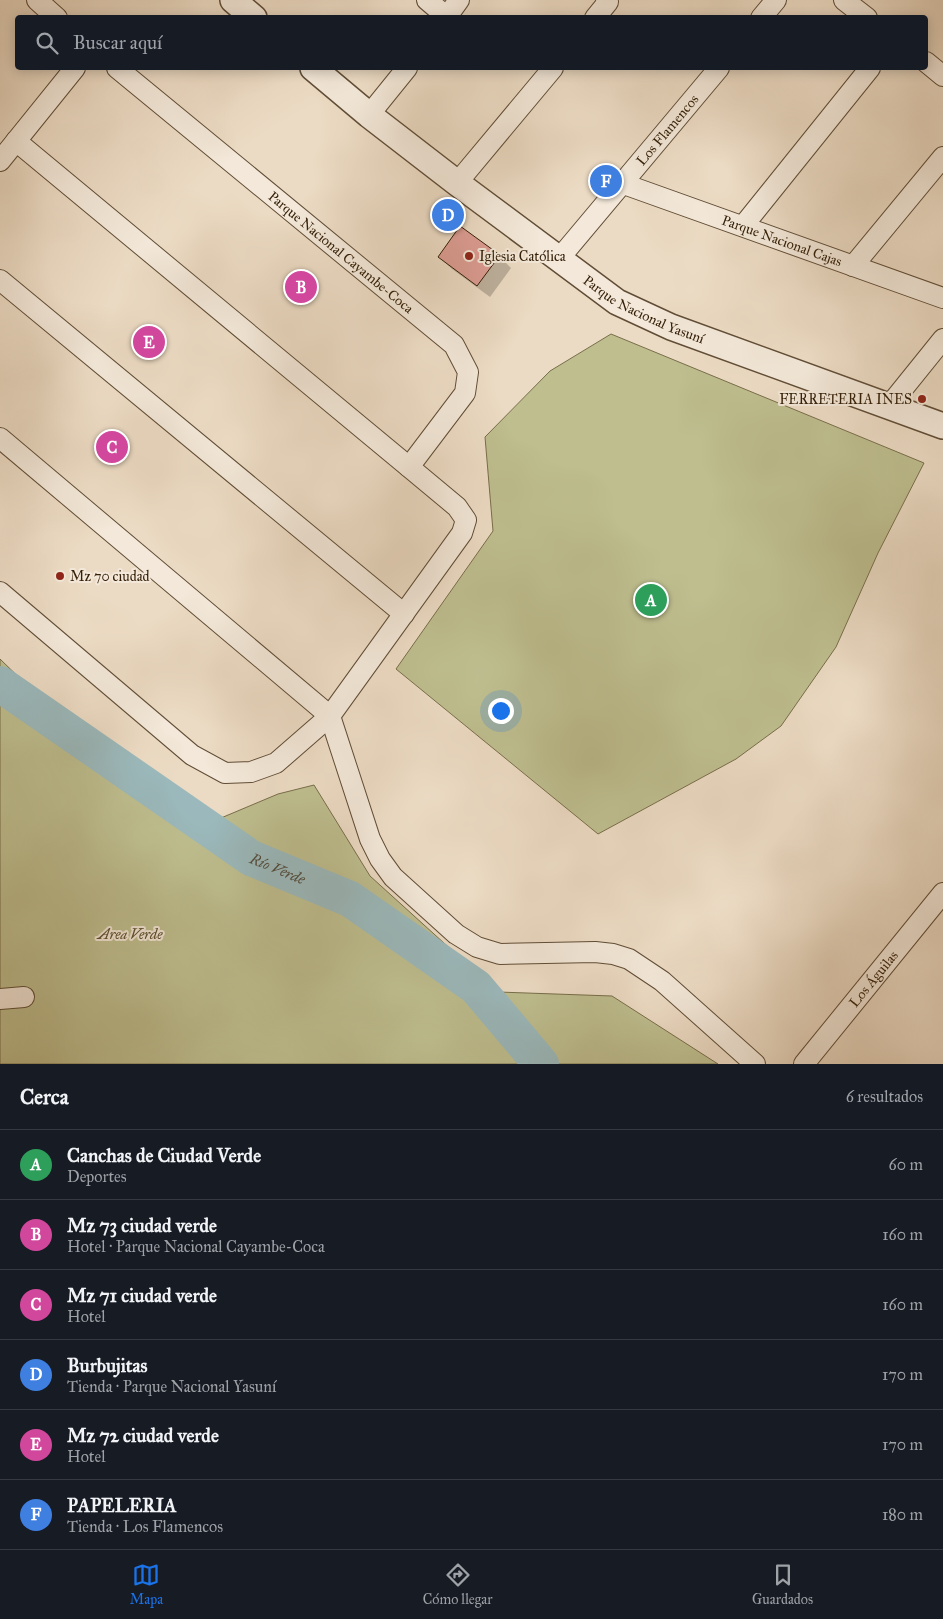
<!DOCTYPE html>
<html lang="es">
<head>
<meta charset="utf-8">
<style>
	body { margin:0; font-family:"IM FELL Great Primer",serif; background:#242831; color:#f1f3f6 }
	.you { position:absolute; left:500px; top:710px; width:18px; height:18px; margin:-12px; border:4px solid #fff; border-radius:50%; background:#1a73e8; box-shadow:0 0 0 8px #1a73e833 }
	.badge { display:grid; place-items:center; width:32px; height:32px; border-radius:50%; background:#1a73e8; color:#fff; font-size:16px; font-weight:700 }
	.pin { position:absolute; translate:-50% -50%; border:2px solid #fff; box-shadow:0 1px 5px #0006 }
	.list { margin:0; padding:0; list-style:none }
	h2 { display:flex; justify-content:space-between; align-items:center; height:65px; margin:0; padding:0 20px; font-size:21px }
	h2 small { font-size:16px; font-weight:400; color:#9ea1a6 }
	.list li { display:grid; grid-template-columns:32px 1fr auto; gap:15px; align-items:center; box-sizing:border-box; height:70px; padding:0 20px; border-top:1px solid #363941 }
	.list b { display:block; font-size:19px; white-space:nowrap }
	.list p { margin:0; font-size:16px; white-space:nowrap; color:#9ea1a6 }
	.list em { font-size:16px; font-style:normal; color:#9ea1a6 }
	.icon { flex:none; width:28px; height:28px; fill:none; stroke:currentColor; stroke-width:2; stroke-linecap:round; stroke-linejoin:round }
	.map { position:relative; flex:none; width:943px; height:1064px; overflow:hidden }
	.search { position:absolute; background:#171b24; box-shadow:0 2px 12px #0003; left:15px; right:15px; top:15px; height:55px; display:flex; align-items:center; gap:12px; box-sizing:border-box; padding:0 18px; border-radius:5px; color:#9ea1a6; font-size:19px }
	.sheet { height:485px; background:#171b24 }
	nav { display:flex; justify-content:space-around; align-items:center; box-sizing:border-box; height:70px; border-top:1px solid #363941; background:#171b24; font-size:14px; color:#9ea1a6 }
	nav a { display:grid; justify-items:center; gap:2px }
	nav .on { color:#1a73e8 }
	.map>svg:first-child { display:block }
	.green { fill:#bebe8f; stroke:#786e4a }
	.shadow { fill:#0003 }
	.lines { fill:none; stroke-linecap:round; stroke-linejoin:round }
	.river { stroke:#9bb9bc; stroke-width:36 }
	.building { fill:#dc9c93; stroke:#331e06 }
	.minor-casing { stroke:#614d36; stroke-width:22 }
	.tertiary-casing { stroke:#614d36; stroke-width:28 }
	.minor { stroke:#f3e8d9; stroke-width:20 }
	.tertiary { stroke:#f3e8d9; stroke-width:25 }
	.poi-dot { fill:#8f2418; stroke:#f3e8d9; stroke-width:2 }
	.labels { text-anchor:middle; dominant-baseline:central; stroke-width:4; stroke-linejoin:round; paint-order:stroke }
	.street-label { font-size:14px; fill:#331e06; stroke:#f3e8d9 }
	.poi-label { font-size:14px; fill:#331e06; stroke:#f3e8d9; text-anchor:start }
	.park-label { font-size:14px; font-style:italic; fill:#5d4e2f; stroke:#f3e8d9 }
	.water-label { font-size:15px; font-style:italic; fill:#524c3d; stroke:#f3e8d9 }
</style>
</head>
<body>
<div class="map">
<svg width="943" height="1064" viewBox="0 0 943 1064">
	<rect width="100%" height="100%" fill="#ecdbc4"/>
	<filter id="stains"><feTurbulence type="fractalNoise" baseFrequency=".004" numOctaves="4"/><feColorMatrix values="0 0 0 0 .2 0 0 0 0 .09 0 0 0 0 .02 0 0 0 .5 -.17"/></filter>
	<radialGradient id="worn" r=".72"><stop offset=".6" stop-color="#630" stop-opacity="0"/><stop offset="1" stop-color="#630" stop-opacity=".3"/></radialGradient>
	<g class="green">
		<polygon points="611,334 924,463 878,553 836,647 781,726 736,759 598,834 396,669 493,531 485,437 550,371"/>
		<polygon points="0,659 99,755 202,826 278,794 314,785 370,876 498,992 612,996 718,1064 0,1064"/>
	</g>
	<polygon class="shadow" points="499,256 511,268 490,297 452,269 439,257"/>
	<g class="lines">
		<path class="river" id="s1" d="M0,684L251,858L350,899L476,987L541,1064"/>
	</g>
	<polygon class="building" points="460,226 500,255 477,286 438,257"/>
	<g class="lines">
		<g class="minor-casing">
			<g id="minor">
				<polyline points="37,0 57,18"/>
				<polyline points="427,0 447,17"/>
				<polyline points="844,0 867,18"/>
				<polyline points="446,18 459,0"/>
				<polyline points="595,18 608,2 606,0"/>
				<polyline points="761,18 776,0"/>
				<polyline points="926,62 943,76"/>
				<path id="s2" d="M117,68L454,345L468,372L465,393L409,467"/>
				<polyline points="369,115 407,68"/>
				<polyline points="0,161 75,68"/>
				<polyline points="457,183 553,68"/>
				<path id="s3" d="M621,183L943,298"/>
				<polyline points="743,226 870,68"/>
				<path id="s4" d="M558,260L719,68"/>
				<polyline points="853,266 943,157"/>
				<polyline points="0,280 404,614"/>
				<polyline points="889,406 943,339"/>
				<polyline points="0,438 330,716 370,839 380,859 393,877 456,934 477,947 500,954 595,952 613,954 629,959 662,981 755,1064"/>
				<polyline points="0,592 192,755 225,773 251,772 276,763 330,716 462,533 466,520 457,507 409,467 16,141"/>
				<polyline points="0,999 24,997"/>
				<path id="s5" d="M804,1064L943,893"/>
			</g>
		</g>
		<g class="tertiary-casing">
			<g id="tertiary">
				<polyline points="233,0 254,18"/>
				<path id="s6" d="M313,68L369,115L457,183L617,302L671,327L943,426"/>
			</g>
		</g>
		<use href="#minor" class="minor"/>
		<use href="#tertiary" class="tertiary"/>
	</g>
	<g class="poi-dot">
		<circle cx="469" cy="256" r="5"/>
		<circle cx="922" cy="399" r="5"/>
		<circle cx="60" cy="576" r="5"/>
	</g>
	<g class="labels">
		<g class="street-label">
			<text stroke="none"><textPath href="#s4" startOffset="170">Los Flamencos</textPath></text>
			<text stroke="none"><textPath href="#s3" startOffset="171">Parque Nacional Cajas</textPath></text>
			<text stroke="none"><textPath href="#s2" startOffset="290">Parque Nacional Cayambe-Coca</textPath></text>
			<text stroke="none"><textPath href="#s6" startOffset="411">Parque Nacional Yasuní</textPath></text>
			<text stroke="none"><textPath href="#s5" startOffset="110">Los Águilas</textPath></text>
		</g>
		<g class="poi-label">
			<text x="479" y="256">Iglesia Católica</text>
			<text x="912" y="399" text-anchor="end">FERRETERIA INES</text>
			<text x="70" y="576">Mz 70 ciudad</text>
		</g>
		<g class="park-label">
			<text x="130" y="934">Area Verde</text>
		</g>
		<g class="water-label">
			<text stroke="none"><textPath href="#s1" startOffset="334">Río Verde</textPath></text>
		</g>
	</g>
	<rect width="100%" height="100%" filter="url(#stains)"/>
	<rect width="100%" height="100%" fill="url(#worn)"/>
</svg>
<div class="you"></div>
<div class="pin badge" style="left:651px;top:600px;background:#2e9e5b">A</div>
<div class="pin badge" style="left:301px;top:287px;background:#d1479c">B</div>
<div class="pin badge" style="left:112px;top:447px;background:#d1479c">C</div>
<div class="pin badge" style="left:448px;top:215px;background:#3f7fe0">D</div>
<div class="pin badge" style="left:149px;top:342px;background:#d1479c">E</div>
<div class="pin badge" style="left:606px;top:181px;background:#3f7fe0">F</div>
<div class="search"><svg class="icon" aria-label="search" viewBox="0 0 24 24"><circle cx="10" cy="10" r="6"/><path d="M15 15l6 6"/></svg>Buscar aquí</div>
</div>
<section class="sheet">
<h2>Cerca<small>6 resultados</small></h2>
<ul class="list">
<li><span class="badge" style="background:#2e9e5b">A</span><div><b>Canchas de Ciudad Verde</b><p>Deportes</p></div><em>60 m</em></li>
<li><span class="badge" style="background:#d1479c">B</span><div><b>Mz 73 ciudad verde</b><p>Hotel · Parque Nacional Cayambe-Coca</p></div><em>160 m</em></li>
<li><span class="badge" style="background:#d1479c">C</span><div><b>Mz 71 ciudad verde</b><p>Hotel</p></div><em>160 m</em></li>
<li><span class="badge" style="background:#3f7fe0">D</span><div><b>Burbujitas</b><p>Tienda · Parque Nacional Yasuní</p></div><em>170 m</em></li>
<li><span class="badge" style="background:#d1479c">E</span><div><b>Mz 72 ciudad verde</b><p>Hotel</p></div><em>170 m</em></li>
<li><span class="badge" style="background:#3f7fe0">F</span><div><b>PAPELERIA</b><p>Tienda · Los Flamencos</p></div><em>180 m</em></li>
</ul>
</section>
<nav>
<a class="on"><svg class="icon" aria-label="map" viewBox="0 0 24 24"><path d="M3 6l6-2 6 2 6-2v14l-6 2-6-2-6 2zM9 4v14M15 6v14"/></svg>Mapa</a>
<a><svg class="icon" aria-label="directions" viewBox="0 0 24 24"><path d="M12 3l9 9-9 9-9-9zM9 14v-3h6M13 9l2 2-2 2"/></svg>Cómo llegar</a>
<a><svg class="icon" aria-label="saved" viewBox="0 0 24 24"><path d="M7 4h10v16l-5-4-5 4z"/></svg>Guardados</a>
</nav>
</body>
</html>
